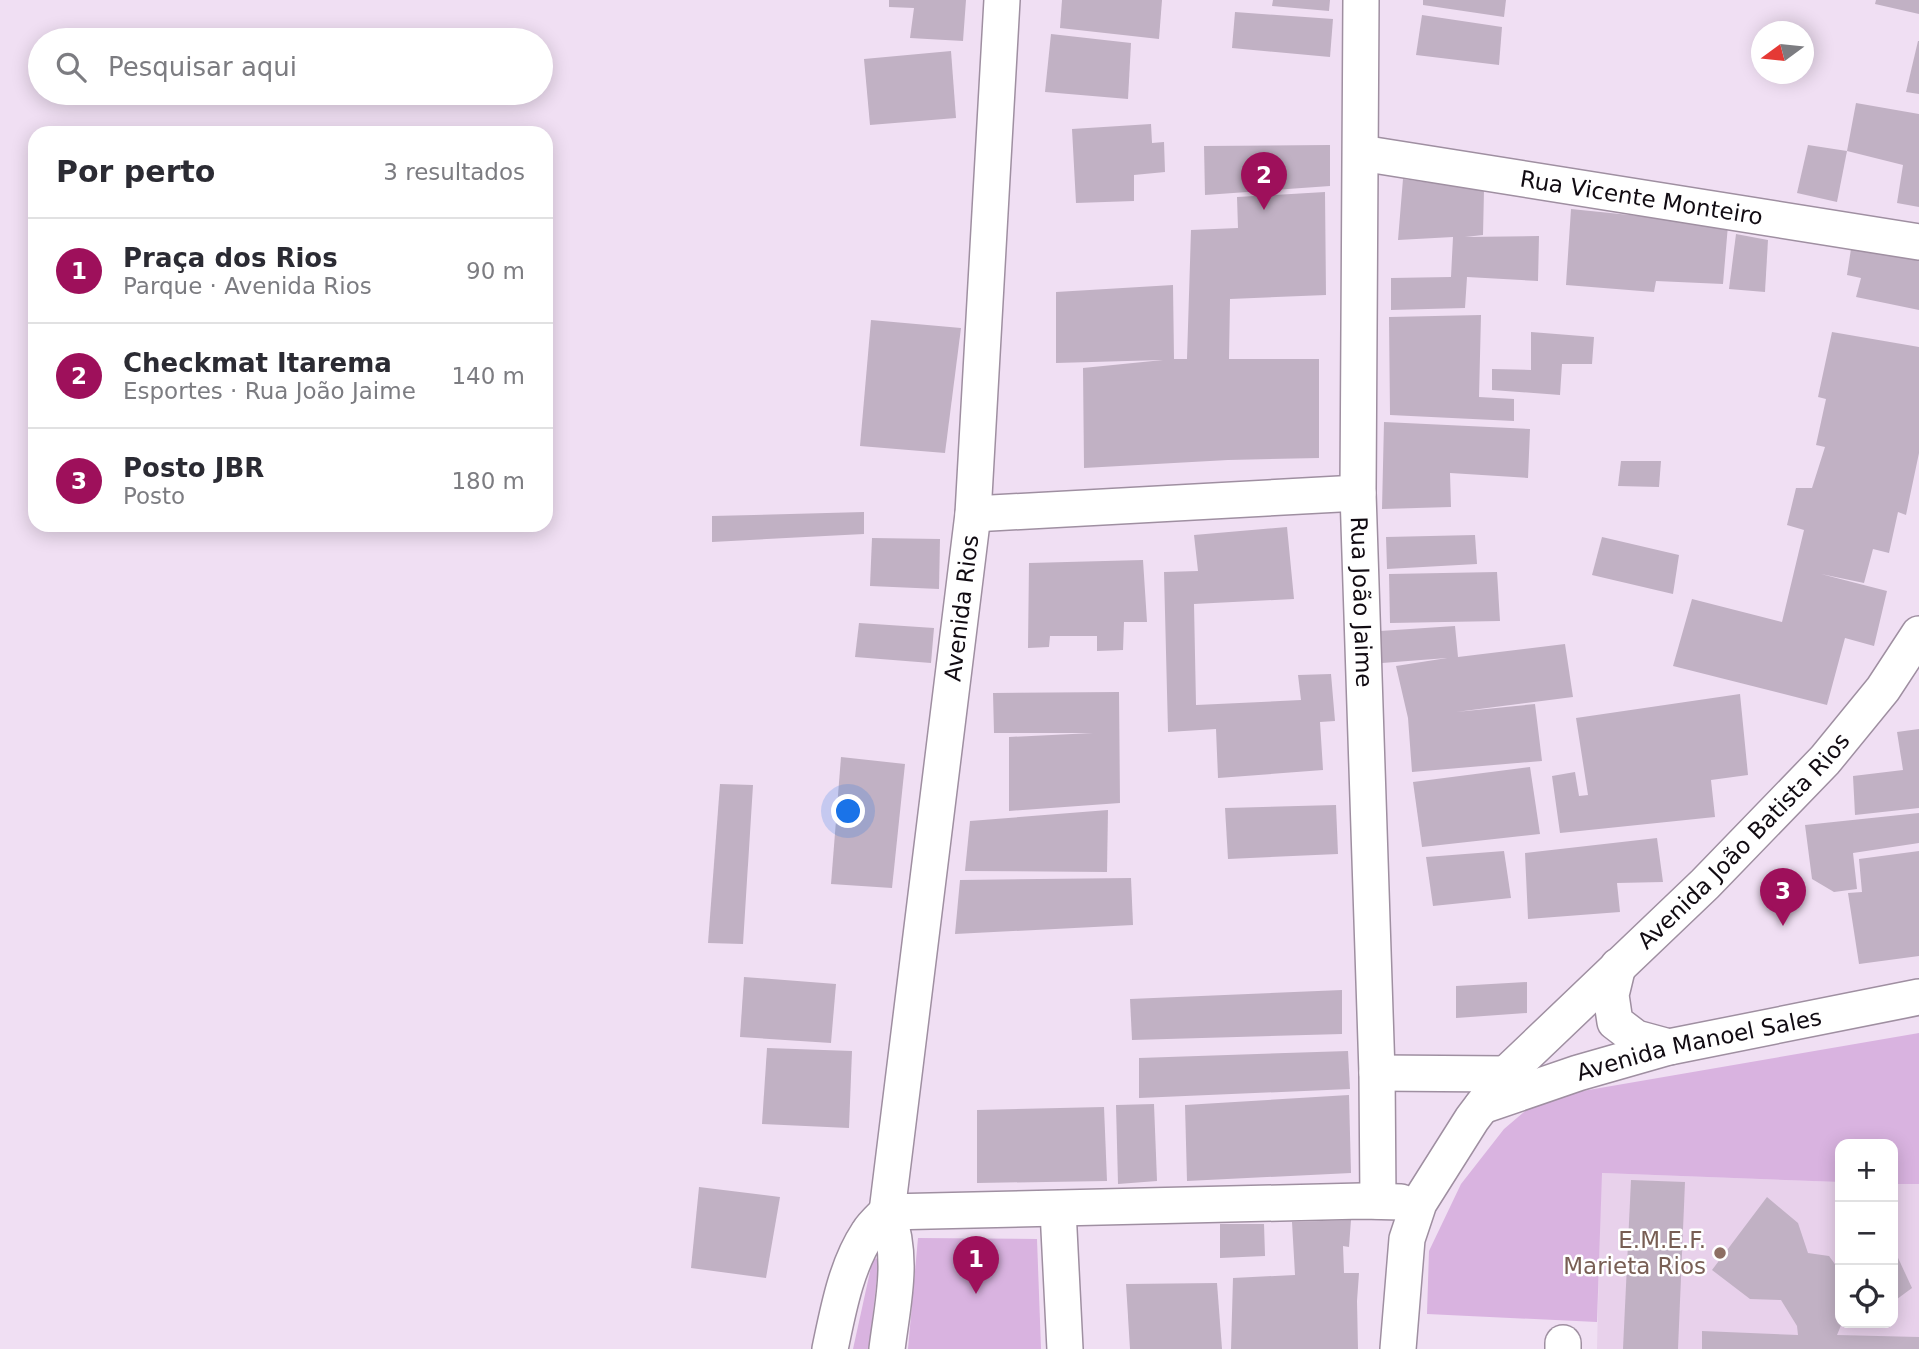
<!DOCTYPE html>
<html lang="pt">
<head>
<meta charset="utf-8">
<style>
	body { margin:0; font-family:"DejaVu Sans",sans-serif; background:#f2f2f3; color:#2b2b33 }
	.controls { position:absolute; right:21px; bottom:21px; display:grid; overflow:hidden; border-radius:14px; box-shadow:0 4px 18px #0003 }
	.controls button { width:63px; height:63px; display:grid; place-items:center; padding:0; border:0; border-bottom:2px solid #e1e1e2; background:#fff; color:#2b2b33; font:35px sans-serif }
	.compass { position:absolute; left:1751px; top:21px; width:63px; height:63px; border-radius:50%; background:#fff; box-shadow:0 4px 18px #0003; rotate:255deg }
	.you { position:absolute; left:849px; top:812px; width:24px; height:24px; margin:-18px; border:5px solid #fff; border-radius:50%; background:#1a73e8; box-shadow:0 0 0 10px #1a73e833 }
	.badge { display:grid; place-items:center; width:46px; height:46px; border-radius:50%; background:#9e105b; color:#fff; font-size:23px; font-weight:700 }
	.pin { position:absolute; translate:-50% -58px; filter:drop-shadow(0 2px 4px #0008) }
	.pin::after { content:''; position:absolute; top:37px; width:24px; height:21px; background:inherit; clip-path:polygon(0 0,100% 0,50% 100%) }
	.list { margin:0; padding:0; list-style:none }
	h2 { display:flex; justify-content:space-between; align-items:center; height:91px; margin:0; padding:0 28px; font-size:30px }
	h2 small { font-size:23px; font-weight:400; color:#7c7c81 }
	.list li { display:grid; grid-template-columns:46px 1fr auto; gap:21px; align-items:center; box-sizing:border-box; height:105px; padding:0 28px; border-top:2px solid #e1e1e2 }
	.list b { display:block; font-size:26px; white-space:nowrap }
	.list p { margin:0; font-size:23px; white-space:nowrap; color:#7c7c81 }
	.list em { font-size:23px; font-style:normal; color:#7c7c81 }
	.icon { flex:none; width:38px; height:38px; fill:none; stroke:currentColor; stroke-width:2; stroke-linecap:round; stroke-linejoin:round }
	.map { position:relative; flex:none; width:1919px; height:1349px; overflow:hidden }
	.search { position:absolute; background:#fff; box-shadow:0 4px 18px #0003; left:28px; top:28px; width:525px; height:77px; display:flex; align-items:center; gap:18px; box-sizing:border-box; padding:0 24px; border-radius:38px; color:#7c7c81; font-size:26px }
	.panel { position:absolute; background:#fff; box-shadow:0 4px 18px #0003; left:28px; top:126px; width:525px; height:406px; border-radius:21px }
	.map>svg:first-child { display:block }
	.built { fill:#e8d1eb }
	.green { fill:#d9b3e0 }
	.building { fill:#c1b1c4 }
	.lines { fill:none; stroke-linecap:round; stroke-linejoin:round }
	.minor-casing { stroke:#9f8fa1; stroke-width:38 }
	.minor { stroke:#fff; stroke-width:35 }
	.education-dot { fill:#8d6e63; stroke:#fff; stroke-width:2.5 }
	.labels { text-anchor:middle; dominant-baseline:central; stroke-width:5; stroke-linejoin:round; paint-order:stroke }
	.street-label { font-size:23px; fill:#110b12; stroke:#fff }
	.education-label { font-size:23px; fill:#785e54; stroke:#fff; text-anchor:end }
</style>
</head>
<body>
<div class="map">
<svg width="1919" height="1349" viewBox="0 0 1919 1349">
	<rect width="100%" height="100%" fill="#f0dff3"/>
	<polygon class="built" points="1601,1173 1840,1182 1840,1323 1893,1323 1893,1184 1919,1184 1919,1349 1597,1349"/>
	<g class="green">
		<polygon points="1919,1033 1919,1184 1893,1184 1893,1144 1840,1144 1840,1182 1602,1173 1597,1322 1427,1314 1429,1251 1461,1184 1504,1129 1531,1106 1565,1094"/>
		<polygon points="918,1238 1037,1239 1041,1349 908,1349"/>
		<polygon points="873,1258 879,1259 869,1349 853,1349"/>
	</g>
	<g class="building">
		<polygon points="889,0 966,0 963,41 910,38 914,8 889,7"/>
		<polygon points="1062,0 1162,0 1159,39 1060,28"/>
		<polygon points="1273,0 1330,0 1329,11 1272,6"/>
		<polygon points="1423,0 1506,0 1504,17 1423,5"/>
		<polygon points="1876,0 1919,0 1919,14 1875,4"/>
		<polygon points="1235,12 1333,19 1330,57 1232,48"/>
		<polygon points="1422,15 1502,27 1499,65 1416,55"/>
		<polygon points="1051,34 1131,43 1128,99 1045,92"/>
		<polygon points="1918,41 1919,41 1919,94 1906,92"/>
		<polygon points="951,51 956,118 870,125 864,59"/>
		<polygon points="1856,103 1919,114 1919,207 1897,203 1903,165 1847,151"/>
		<polygon points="1151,124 1152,143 1164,142 1165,172 1134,175 1134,201 1076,203 1072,129"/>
		<polygon points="1330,145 1330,186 1205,195 1204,146"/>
		<polygon points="1808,145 1847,151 1837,202 1797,193"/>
		<polygon points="1403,179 1484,190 1483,235 1465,237 1539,236 1538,281 1467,277 1465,308 1391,310 1391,278 1451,277 1453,237 1398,240"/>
		<polygon points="1325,192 1326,295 1230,299 1229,359 1319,359 1319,458 1228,460 1084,468 1083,368 1163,360 1056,363 1056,292 1173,285 1174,359 1187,359 1191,230 1238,228 1237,197"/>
		<polygon points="1571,209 1728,225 1723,284 1656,281 1654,292 1566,285"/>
		<polygon points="1736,234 1768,240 1765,292 1729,289"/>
		<polygon points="1851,249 1919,260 1919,310 1856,297 1861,278 1847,275"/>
		<polygon points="1481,315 1479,397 1514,399 1514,421 1390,415 1389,317"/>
		<polygon points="871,320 961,328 945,453 860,446"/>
		<polygon points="1531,332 1594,337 1592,364 1562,364 1560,395 1492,390 1492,369 1531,370"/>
		<polygon points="1832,332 1919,347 1919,453 1906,515 1898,512 1889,553 1873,549 1864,583 1821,574 1887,591 1874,646 1845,638 1827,705 1673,666 1692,599 1782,622 1804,530 1787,525 1796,488 1812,488 1825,447 1816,445 1826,399 1818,397"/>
		<polygon points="1384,422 1530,429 1528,478 1450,473 1451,507 1382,509"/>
		<polygon points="1621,461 1661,461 1659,487 1618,486"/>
		<polygon points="864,512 864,534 712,542 712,516"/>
		<polygon points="1287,527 1294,599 1194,604 1196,705 1301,700 1298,675 1331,674 1335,721 1320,722 1323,770 1218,778 1216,729 1168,732 1164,572 1198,571 1194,535"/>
		<polygon points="1475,535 1477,564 1387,569 1386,537"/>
		<polygon points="1602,537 1679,555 1673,594 1592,575"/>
		<polygon points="872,538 940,539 939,589 870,586"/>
		<polygon points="1143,560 1147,622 1124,622 1123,650 1097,651 1097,636 1050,636 1049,647 1028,648 1029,563"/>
		<polygon points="1497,572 1500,621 1390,623 1389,574"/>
		<polygon points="859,623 934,628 931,663 855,657"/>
		<polygon points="1455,626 1458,657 1565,644 1573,697 1456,712 1535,704 1542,761 1412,772 1408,718 1396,666 1447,658 1382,663 1380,631"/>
		<polygon points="1119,692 1120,803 1009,811 1009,737 1093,733 994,733 993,693"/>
		<polygon points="1740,694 1748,775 1711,780 1715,817 1560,833 1552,776 1575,772 1579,796 1588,795 1576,718"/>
		<polygon points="1919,729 1919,808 1855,815 1853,776 1903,770 1897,732"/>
		<polygon points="841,757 905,764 892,888 831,884"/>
		<polygon points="1530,767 1540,834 1422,847 1413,782"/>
		<polygon points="720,784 753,785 743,944 708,943"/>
		<polygon points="1336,805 1338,854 1228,859 1225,808"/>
		<polygon points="1108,810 1107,872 965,871 970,821"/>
		<polygon points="1919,813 1919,843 1853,853 1857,889 1834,892 1812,879 1805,825"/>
		<polygon points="1657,838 1663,882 1617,883 1620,912 1528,919 1525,853"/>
		<polygon points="1504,851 1511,898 1433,906 1426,857"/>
		<polygon points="1919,851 1919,956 1859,964 1848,893 1862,892 1859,859"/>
		<polygon points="1131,878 1133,925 955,934 960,880"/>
		<polygon points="744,977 836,984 831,1043 740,1037"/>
		<polygon points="1527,982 1527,1013 1456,1018 1456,986"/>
		<polygon points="1342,990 1342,1034 1132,1040 1130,999"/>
		<polygon points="767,1048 852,1051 849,1128 762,1124"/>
		<polygon points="1348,1051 1350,1089 1139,1098 1139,1058"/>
		<polygon points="1349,1095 1351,1173 1187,1181 1185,1105"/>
		<polygon points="1154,1104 1157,1181 1118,1184 1116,1105"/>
		<polygon points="1104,1107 1107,1181 977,1183 977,1110"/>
		<polygon points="1631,1180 1685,1182 1678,1349 1623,1349"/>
		<polygon points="699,1187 780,1197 766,1278 691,1268"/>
		<polygon points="1767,1197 1798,1223 1808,1253 1829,1256 1840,1271 1840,1323 1842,1323 1837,1335 1919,1337 1919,1349 1702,1349 1702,1331 1798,1335 1797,1326 1781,1300 1750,1299 1712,1270"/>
		<polygon points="1351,1220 1349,1247 1343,1246 1344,1273 1359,1273 1357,1301 1358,1349 1231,1349 1233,1278 1295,1275 1292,1222"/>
		<polygon points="1220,1224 1264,1224 1265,1256 1220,1258"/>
		<polygon points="1893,1247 1912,1288 1893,1302"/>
		<polygon points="1217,1283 1222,1349 1130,1349 1126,1284"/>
	</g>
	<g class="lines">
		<g class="minor-casing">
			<g id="minor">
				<path id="s1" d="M1361,0L1358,493L1377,1073L1378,1201"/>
				<path id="s2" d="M1361,153L1919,242"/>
				<polyline points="973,514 1358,493"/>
				<polyline points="1618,966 1611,995 1615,1022 1636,1038 1669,1047"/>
				<polyline points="1377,1073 1506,1074"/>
				<path id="s3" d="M1482,1106L1578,1073L1669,1047L1919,997"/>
				<polyline points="1058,1210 1065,1349"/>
				<polyline points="887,1212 1362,1201 1401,1202"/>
				<path d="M830,1349C838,1311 846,1266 868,1233C873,1225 880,1219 887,1212"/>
				<path id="s4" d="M887,1349C893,1301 904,1259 887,1212L973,514L1002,0"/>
				<path id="s5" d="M1398,1349L1407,1239L1419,1203L1472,1119L1506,1074L1705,884L1825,760L1883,689L1919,634"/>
				<polyline points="1563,1349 1563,1343"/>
			</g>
		</g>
		<use href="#minor" class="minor"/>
	</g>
	<circle class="education-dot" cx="1720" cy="1253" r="7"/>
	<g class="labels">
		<g class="street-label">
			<text stroke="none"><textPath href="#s2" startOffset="284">Rua Vicente Monteiro</textPath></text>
			<text stroke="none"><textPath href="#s1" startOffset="602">Rua João Jaime</textPath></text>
			<text stroke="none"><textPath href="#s4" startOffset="747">Avenida Rios</textPath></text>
			<text stroke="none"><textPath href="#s5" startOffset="637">Avenida João Batista Rios</textPath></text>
			<text stroke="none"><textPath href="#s3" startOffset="226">Avenida Manoel Sales</textPath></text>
		</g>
		<g class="education-label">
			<text x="1706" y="1240">E.M.E.F.<tspan x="1706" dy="26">Marieta Rios</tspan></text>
		</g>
	</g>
</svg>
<div class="controls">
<button>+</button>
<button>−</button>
<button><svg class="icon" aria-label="locate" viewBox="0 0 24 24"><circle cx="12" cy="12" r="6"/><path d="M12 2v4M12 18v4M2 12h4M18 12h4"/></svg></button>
</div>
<svg class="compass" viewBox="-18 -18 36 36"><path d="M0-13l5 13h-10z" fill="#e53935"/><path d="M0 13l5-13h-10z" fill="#7c7c81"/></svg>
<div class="you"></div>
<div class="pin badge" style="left:976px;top:1294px">1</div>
<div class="pin badge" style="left:1264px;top:210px">2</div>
<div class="pin badge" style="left:1783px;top:926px">3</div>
<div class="search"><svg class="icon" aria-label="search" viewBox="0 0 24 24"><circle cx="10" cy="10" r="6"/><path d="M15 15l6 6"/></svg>Pesquisar aqui</div>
<section class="panel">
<h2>Por perto<small>3 resultados</small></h2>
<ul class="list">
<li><span class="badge">1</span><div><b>Praça dos Rios</b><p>Parque · Avenida Rios</p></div><em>90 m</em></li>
<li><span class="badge">2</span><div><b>Checkmat Itarema</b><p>Esportes · Rua João Jaime</p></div><em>140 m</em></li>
<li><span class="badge">3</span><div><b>Posto JBR</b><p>Posto</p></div><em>180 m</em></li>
</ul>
</section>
</div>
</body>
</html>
